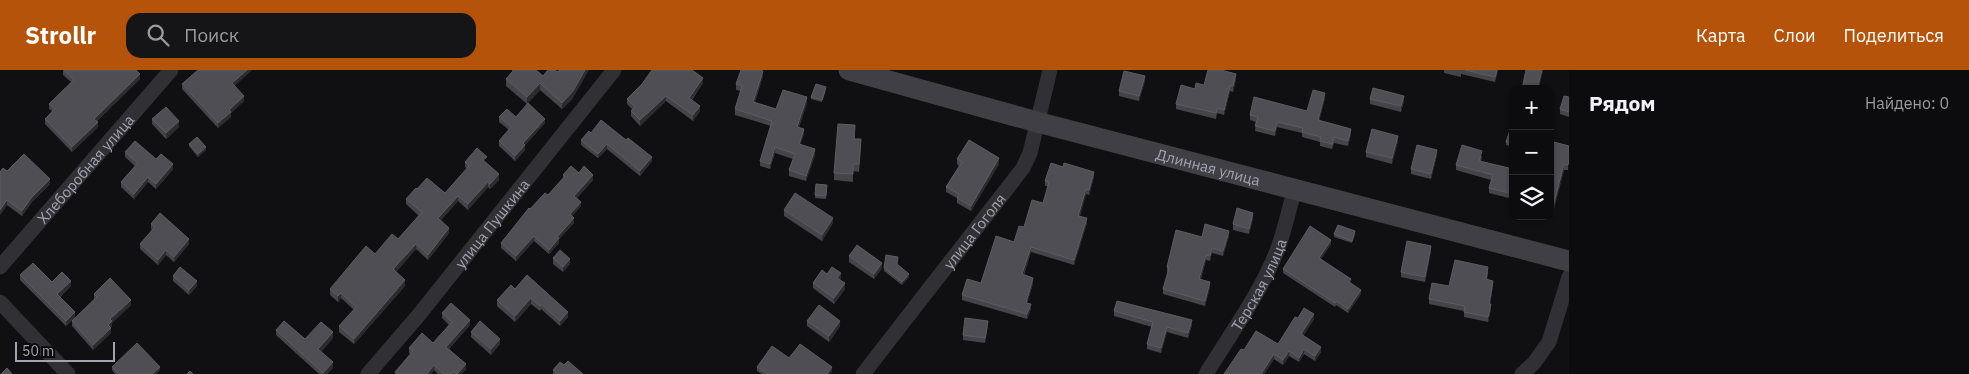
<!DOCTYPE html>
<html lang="ru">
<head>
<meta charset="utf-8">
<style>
	body { margin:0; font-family:"IBM Plex Sans",sans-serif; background:#151416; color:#f1f3f6 }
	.controls { position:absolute; right:15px; top:15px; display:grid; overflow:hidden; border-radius:10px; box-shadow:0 1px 4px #0004 }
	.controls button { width:45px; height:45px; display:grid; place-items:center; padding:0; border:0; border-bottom:1px solid #2c2b2e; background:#0c0b0d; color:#f1f3f6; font:25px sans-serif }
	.scale { position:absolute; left:15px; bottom:12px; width:100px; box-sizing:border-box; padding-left:5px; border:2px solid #a1a3b0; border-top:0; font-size:14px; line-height:18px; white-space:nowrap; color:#a1a3b0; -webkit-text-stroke:4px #0b0a0b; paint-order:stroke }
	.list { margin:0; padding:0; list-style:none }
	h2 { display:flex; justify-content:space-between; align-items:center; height:65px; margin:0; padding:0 20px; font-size:21px }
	h2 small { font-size:16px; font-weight:400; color:#9a9b9d }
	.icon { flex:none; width:28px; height:28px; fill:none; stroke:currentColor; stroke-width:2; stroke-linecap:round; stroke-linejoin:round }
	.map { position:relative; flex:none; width:1569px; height:304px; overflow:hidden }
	header { display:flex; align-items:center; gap:30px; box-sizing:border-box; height:70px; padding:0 25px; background:#b45309; color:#fff }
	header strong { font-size:24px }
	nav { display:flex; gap:28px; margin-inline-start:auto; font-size:18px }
	.search { width:350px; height:45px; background:#151416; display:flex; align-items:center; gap:12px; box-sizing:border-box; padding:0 18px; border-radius:15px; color:#9a9b9d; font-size:19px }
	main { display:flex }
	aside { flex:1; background:#0c0b0d }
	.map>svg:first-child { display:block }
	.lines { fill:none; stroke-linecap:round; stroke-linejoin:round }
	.street { stroke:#313135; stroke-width:15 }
	.secondary { stroke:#3f3f45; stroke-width:21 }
	.wall { fill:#45444a }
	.shaded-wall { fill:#2c2b2e }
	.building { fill:#4f4e55; stroke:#5c5c63 }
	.labels { text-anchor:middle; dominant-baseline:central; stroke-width:4; stroke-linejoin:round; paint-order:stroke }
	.street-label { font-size:15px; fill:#a1a3b0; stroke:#0b0a0b }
</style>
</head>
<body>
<header>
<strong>Strollr</strong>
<div class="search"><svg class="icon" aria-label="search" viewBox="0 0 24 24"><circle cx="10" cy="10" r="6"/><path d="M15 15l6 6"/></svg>Поиск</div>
<nav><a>Карта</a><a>Слои</a><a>Поделиться</a></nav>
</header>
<main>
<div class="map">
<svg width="1569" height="304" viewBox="0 0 1569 304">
	<rect width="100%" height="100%" fill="#100f11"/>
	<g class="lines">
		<g class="street">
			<path id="s1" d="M0,197L171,0"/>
			<polyline points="0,232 68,304"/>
			<path id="s2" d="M368,304L418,246L614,0"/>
			<path id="s3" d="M863,304L1023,98L1030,83L1050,0"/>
			<path id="s4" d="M1206,304C1231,263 1261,223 1278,178C1285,159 1289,138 1295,119"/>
			<polyline points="1522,304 1534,293 1549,272 1569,207"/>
		</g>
		<path class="secondary" id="s5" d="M849,0L1037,52L1569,191"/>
	</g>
	<g class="wall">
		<polygon points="63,0 140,9 97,51 98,57 72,82 45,54 45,49 52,41 49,39 49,34 71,12 63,5"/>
		<polygon points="252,0 234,16 244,31 231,43 231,47 218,58 182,19 182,14"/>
		<polygon points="512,0 536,0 543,6 573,28 562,39 540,20 527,34 506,16 506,9 512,2"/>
		<polygon points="1444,0 1498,0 1495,12 1461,4 1461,7 1444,3"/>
		<polygon points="763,6 755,32 776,39 807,33 799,57 804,64 800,75 815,85 806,111 789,106 789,100 793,89 775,83 770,99 760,96 760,91 771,56 735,45 735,39 741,21 736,20 736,14"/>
		<polygon points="1236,9 1233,22 1230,21 1224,45 1217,43 1216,49 1176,39 1176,34 1195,19 1204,15"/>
		<polygon points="1145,11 1139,31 1119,26 1119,21"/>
		<polygon points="703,13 692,30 700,41 693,51 666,31 640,56 631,46 631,41 632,39 627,34 627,29"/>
		<polygon points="826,20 822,32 811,29 811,27"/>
		<polygon points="1569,27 1569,47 1560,44 1560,39"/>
		<polygon points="1325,28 1319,51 1351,64 1348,76 1334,73 1332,79 1320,76 1320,72 1302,67 1302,63 1277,57 1275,66 1255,61 1256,52 1250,50 1250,45 1307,41"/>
		<polygon points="1370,29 1404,31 1401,42 1370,34"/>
		<polygon points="499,47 516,47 545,53 525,75 525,80 515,91 499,76 499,71 509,60 499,52"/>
		<polygon points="152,49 179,57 166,69 152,54"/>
		<polygon points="1513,61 1513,77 1506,75 1506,72"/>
		<polygon points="591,63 652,91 640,106 607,79 598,88 581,75 581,70"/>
		<polygon points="855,63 855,69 861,77 859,102 853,101 853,112 834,110 834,103"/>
		<polygon points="1398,71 1392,94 1366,87 1366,82"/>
		<polygon points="1550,71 1569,76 1568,100 1564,100 1553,143 1550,142"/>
		<polygon points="189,74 206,80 198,87 189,76"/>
		<polygon points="125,82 156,89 173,99 156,119 148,112 134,129 121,117 121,112 135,96 125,87"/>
		<polygon points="1437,85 1431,109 1411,104 1411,99"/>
		<polygon points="1482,86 1481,91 1513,99 1513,129 1489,123 1489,118 1491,110 1456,100 1456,95"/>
		<polygon points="957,89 999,94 971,141 957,133 957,128 946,122 946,117 959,96 957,94"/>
		<polygon points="465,92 487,92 486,93 499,110 490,119 488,117 468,140 458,131 441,150 449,163 428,190 416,179 396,202 405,216 354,274 339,262 339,256 354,240 341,228 338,232 330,225 330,219 375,184 398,169 419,146 406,134 406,129 417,119 445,123 467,99 465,97"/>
		<polygon points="7,101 50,114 32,132 22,146 7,135 0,145 0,102"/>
		<polygon points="579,103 593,110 577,128 581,136 572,146 574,153 559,169 559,173 549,184 534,171 516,191 501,178 501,173 530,139 548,125 563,109 563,105"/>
		<polygon points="1094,107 1089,125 1086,124 1080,146 1087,153 1074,195 1031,182 1024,205 1033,213 1027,233 1031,239 1027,249 962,230 962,225 981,213 1014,172 1024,157 1043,133 1048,116 1045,116 1045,111"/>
		<polygon points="816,114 827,115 826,129 815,128"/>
		<polygon points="784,140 833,153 822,171 784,146"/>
		<polygon points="1253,148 1249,164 1233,160 1233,154"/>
		<polygon points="151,154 189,174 174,192 166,185 158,195 140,179 140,174 152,160 151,159"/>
		<polygon points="1334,164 1355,164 1352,173 1334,167"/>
		<polygon points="1229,166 1223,186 1212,183 1210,191 1206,190 1201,209 1210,217 1205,236 1163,224 1163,219 1168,203 1167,202 1167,197 1202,167"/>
		<polygon points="1331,174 1321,189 1351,213 1361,224 1348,243 1336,235 1335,237 1283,203 1283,199"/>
		<polygon points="1431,181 1425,212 1401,207 1401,202"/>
		<polygon points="849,186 882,198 874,209 849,192"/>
		<polygon points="553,188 570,194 563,202 553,194"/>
		<polygon points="898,190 897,194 909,207 902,215 884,201 884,198"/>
		<polygon points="1488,202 1487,210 1493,216 1490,234 1491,239 1488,252 1464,247 1464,241 1429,234 1429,229 1449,216"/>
		<polygon points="827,204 841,208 840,210 845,219 834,234 813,218 813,213"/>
		<polygon points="20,205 71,216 60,227 75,247 66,256 20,210"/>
		<polygon points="173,206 197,216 189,225 173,211"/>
		<polygon points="515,219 568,247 560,256 541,239 540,241 531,234 515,252 497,236 497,230"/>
		<polygon points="94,224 131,235 112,253 112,256 110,258 111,263 93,280 72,256 72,251 94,229"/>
		<polygon points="1114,241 1192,255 1188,268 1167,262 1161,283 1147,279 1147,274 1152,257 1114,246"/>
		<polygon points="442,243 470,255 449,279 466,299 461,304 438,304 434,300 431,304 395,304 395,302 411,284 409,283 409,278 433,273 449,255 442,248"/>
		<polygon points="1298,248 1314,249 1303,266 1321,282 1315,291 1304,284 1299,292 1289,286 1283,295 1274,289 1264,304 1224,304 1244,280 1278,274"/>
		<polygon points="807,251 840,256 829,272 807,256"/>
		<polygon points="988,256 985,273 963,270 963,265"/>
		<polygon points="276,260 305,269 333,268 321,282 333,298 327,304 319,304 276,265"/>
		<polygon points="471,262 500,274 491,285 471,267"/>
		<polygon points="789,288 832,301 830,304 762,304 757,301 757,297"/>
		<polygon points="564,295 583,304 553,304 553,300"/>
		<polygon points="112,297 160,300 156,304 115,304 112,300"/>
	</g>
	<g class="shaded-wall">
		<polygon points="247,0 252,0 232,18 232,13"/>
		<polygon points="585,0 589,0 573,28 562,39 562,33"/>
		<polygon points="1542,0 1543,0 1539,19 1537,19"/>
		<polygon points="763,1 763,6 753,37 753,32"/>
		<polygon points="140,4 140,9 94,54 94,49"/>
		<polygon points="1236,4 1236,9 1233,22 1233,16"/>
		<polygon points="1145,6 1145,11 1139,31 1139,26"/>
		<polygon points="703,8 703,13 689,33 689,28"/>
		<polygon points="540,13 540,20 527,34 527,27"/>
		<polygon points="1230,16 1230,21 1224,45 1224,40"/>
		<polygon points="1325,23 1325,28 1318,56 1318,50"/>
		<polygon points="244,26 244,31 231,43 231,47 218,58 218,53 229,40"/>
		<polygon points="666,26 666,31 640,56 640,50"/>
		<polygon points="1404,26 1404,31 1401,42 1401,36"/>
		<polygon points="807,27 807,33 797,62 797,57"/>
		<polygon points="700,36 700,41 693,51 693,45"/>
		<polygon points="545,49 545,53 525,75 525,80 515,91 515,86 523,73"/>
		<polygon points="179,51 179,57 166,69 166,63"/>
		<polygon points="98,52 98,57 72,82 72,77"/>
		<polygon points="1277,52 1277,57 1275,66 1275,61"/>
		<polygon points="804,59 804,64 799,79 799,74"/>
		<polygon points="1351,59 1351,64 1348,76 1348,71"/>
		<polygon points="1398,66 1398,71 1392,94 1392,88"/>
		<polygon points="607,74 607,79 598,88 598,84"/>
		<polygon points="206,77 206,80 198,87 198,84"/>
		<polygon points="775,77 775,83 770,99 770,94"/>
		<polygon points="815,79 815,85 806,111 806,106"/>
		<polygon points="1437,80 1437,85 1431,109 1431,104"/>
		<polygon points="652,87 652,91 640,106 640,101"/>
		<polygon points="999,88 999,94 971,141 971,136"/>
		<polygon points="173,94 173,99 156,119 156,114"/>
		<polygon points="1564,94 1564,100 1553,143 1553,137"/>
		<polygon points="1094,102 1094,107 1089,125 1089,120"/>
		<polygon points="499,104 499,110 490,119 490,114"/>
		<polygon points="593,105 593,110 574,131 574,126"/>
		<polygon points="148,107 148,112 134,129 134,124"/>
		<polygon points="50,109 50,114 32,132 22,146 22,141 32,127"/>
		<polygon points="488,112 488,117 468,140 468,134"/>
		<polygon points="1086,119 1086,124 1078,151 1078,146"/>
		<polygon points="458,126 458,131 438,153 438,148"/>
		<polygon points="7,130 7,135 0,145 0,140"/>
		<polygon points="581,132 581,136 570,149 570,144"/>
		<polygon points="1253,143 1253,148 1249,164 1249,159"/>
		<polygon points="574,148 574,153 559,169 559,173 549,184 549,180 557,167"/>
		<polygon points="833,148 833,153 822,171 822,165"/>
		<polygon points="1087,148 1087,153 1074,195 1074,190"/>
		<polygon points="449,158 449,163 428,190 428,185"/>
		<polygon points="1229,161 1229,166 1223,186 1223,181"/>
		<polygon points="534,166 534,171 516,191 516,186"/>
		<polygon points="189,169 189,174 174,192 174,187"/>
		<polygon points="1331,170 1331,174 1319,192 1319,188"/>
		<polygon points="416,174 416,179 393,205 393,199"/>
		<polygon points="1431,176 1431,181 1425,212 1425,207"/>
		<polygon points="1031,177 1031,182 1022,209 1022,204"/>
		<polygon points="1212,178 1212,183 1210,191 1210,186"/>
		<polygon points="166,180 166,185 158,195 158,190"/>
		<polygon points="1206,185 1206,190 1199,214 1199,209"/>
		<polygon points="570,189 570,194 563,202 563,197"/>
		<polygon points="882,193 882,198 874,209 874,204"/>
		<polygon points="841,203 841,208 837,213 837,208"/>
		<polygon points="909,204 909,207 902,215 902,212"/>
		<polygon points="1033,208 1033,213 1026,238 1026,233"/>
		<polygon points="405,210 405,216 354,274 354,269"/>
		<polygon points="71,211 71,216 57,229 57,224"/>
		<polygon points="197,211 197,216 189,225 189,220"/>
		<polygon points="1493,211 1493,216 1489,239 1489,234"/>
		<polygon points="1210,212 1210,217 1205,236 1205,231"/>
		<polygon points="845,213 845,219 834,234 834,228"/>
		<polygon points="1361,220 1361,224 1348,243 1348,239"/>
		<polygon points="341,223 341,228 338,232 338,226"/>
		<polygon points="531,228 531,234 515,252 515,246"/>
		<polygon points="131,230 131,235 112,253 112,256 108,261 108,255 110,249"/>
		<polygon points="1031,234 1031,239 1027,249 1027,244"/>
		<polygon points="1491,234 1491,239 1488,252 1488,247"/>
		<polygon points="75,242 75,247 66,256 66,251"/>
		<polygon points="568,242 568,247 560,256 560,251"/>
		<polygon points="1314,244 1314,249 1301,269 1301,264"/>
		<polygon points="470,250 470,255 446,282 446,277"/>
		<polygon points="1192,250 1192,255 1188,268 1188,263"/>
		<polygon points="840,251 840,256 829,272 829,266"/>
		<polygon points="1167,257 1167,262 1161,283 1161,278"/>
		<polygon points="111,258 111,263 93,280 93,275"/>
		<polygon points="333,262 333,268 318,285 318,279"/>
		<polygon points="500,269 500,274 491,285 491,279"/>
		<polygon points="1321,277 1321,282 1315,291 1315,286"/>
		<polygon points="1304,279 1304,284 1299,292 1299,288"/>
		<polygon points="1289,281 1289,286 1283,295 1283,290"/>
		<polygon points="1274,284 1274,289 1264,304 1261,304"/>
		<polygon points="333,292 333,298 327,304 323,304 323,303"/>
		<polygon points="466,294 466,299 461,304 457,304"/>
		<polygon points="434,295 434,300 431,304 427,304"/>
		<polygon points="160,297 160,300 156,304 152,304"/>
		<polygon points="832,297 832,301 830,304 827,304"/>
	</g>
	<g class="building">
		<polygon points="64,0 136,0 140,4 94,49 98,52 72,77 45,49 55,39 49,34 74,10"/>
		<polygon points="198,0 247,0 232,13 244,26 229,40 231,42 218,53 182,14"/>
		<polygon points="514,0 536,0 543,6 548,0 555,0 558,2 559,0 585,0 573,21 562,33 540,13 527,27 506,9"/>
		<polygon points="652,0 692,0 703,8 689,28 700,36 693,45 666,26 640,50 631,41 635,37 627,29 642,14"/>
		<polygon points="741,0 760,0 763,1 753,32 776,39 783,20 807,27 797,57 804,59 799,74 815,79 806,106 789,100 795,84 775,77 770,94 760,91 772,51 735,39 742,16 736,14"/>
		<polygon points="1208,0 1221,0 1236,4 1233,16 1230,16 1224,40 1217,38 1216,43 1176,34 1181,15 1195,19 1196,13 1204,15"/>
		<polygon points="1465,0 1497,0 1495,7"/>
		<polygon points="1526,0 1542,0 1537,19 1522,19"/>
		<polygon points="1124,1 1145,6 1139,26 1119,21"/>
		<polygon points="816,14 826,17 822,30 811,27"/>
		<polygon points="1373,18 1404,26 1401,36 1370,29"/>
		<polygon points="1313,20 1325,23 1318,50 1351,59 1348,71 1334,67 1332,74 1320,71 1321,67 1302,62 1303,58 1277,52 1275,61 1255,56 1258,47 1250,45 1254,27 1307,41"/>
		<polygon points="1564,26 1569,27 1569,42 1560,39"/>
		<polygon points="528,33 545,49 523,73 525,75 515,86 499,71 511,57 499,47 507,39 516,47"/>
		<polygon points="166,37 179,51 166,63 152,49"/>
		<polygon points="601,50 626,70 628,68 652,87 640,101 607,74 598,84 581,70 589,61 591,63"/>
		<polygon points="838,54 855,55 854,69 861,69 859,94 853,94 853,104 834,103"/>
		<polygon points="1372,59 1398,66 1392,88 1366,82"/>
		<polygon points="1510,60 1513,61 1513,74 1506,72"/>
		<polygon points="197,67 206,77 198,84 189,74"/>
		<polygon points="969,70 999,88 971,136 957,128 959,124 946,117 962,92 957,89"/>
		<polygon points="135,71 156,89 161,84 173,94 156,114 148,107 134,124 121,112 138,93 125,82"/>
		<polygon points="1550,71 1569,76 1569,89 1568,95 1564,94 1553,137 1550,136"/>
		<polygon points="1417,75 1437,80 1431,104 1411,99"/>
		<polygon points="1462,75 1482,81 1479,91 1513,99 1513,124 1489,118 1493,105 1456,95"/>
		<polygon points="477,78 487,87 483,90 499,104 490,114 488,112 468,134 458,126 438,148 449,158 428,185 416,174 393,199 405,210 354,269 339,256 356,237 341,223 338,226 330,219 366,176 375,184 392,164 398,169 422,142 406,129 416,118 417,119 427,108 445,123 469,96 465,92"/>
		<polygon points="24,84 50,109 32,127 22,141 7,130 0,140 0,102 3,98 7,101"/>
		<polygon points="1051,93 1063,97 1064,93 1094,102 1089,120 1086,119 1078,146 1087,148 1074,190 1031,177 1022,204 1033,208 1026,233 1031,234 1027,244 962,225 967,209 981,213 996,166 1014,172 1019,156 1024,157 1032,130 1043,133 1049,112 1045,111"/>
		<polygon points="571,96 579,103 584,96 593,105 574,126 581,132 570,144 574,148 557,167 559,168 549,180 534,166 516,186 501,173 529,138 530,139 545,123 548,125 565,106 563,105"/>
		<polygon points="816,114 827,115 826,126 815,125"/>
		<polygon points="795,123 833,148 822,165 784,140"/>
		<polygon points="1237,138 1253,143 1249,159 1233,154"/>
		<polygon points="160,143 189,169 174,187 166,180 158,190 140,174 155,157 151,154"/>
		<polygon points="1205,154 1229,161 1223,181 1212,178 1210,186 1206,185 1199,209 1210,212 1205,231 1163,219 1169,198 1167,197 1176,160 1202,167"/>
		<polygon points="1338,155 1355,161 1352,171 1334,164"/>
		<polygon points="1310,156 1331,170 1319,188 1351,209 1349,212 1361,220 1348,239 1336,231 1335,233 1283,199"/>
		<polygon points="1407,171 1431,176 1425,207 1401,202"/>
		<polygon points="857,175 882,193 874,204 849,186"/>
		<polygon points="560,180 570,189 563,197 553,188"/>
		<polygon points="886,185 898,187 897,194 909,204 902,212 884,198"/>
		<polygon points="1455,190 1488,197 1486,209 1493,211 1489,234 1491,234 1488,247 1464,242 1465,236 1429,229 1432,213 1449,216"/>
		<polygon points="33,193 52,212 62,202 71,211 57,224 75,242 66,251 20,205"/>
		<polygon points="180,197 197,211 189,220 173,206"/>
		<polygon points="832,197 841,203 837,208 845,213 834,228 813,213 822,200 827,204"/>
		<polygon points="527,205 568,242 560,251 541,234 540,236 531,228 515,246 497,230 511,215 515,219"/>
		<polygon points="110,208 131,230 110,249 112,251 108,255 111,258 93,275 72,251 97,227 94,224"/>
		<polygon points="1117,231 1192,250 1188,263 1167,257 1161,278 1147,274 1153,252 1114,241"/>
		<polygon points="451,233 470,250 446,277 466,294 457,304 454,301 451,304 444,304 434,295 427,304 398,304 395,302 413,281 409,278 422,263 433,273 452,252 442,243"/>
		<polygon points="819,235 840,251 829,266 807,251"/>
		<polygon points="1304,238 1314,244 1301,264 1321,277 1315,286 1304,279 1299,288 1289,281 1283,290 1274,284 1261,304 1224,304 1241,279 1244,280 1256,261 1278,274 1295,247 1298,248"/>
		<polygon points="965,248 988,251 985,268 963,265"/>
		<polygon points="284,251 305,269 321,252 333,262 318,279 333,292 323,303 276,260"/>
		<polygon points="480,251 500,269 491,279 471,262"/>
		<polygon points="137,273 160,297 152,304 119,304 112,297"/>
		<polygon points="800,274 832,297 827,304 768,304 757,297 772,276 789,288"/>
		<polygon points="568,291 583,304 558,304 553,300 560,292 564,295"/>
		<polygon points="7,298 12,304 1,304"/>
		<polygon points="190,301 193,304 187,304"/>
	</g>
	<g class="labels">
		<g class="street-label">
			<text stroke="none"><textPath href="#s5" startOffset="372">Длинная улица</textPath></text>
			<text stroke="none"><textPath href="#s1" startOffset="130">Хлеборобная улица</textPath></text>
			<text stroke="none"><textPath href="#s2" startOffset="195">улица Пушкина</textPath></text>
			<text stroke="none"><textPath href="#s3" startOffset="181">улица Гоголя</textPath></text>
			<text stroke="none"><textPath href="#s4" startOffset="104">Терская улица</textPath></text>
		</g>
	</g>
</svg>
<div class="controls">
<button>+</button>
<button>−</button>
<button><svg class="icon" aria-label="layers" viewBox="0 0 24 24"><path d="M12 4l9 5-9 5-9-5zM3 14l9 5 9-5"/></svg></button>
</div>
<div class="scale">50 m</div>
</div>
<aside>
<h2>Рядом<small>Найдено: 0</small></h2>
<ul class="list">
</ul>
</aside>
</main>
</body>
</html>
